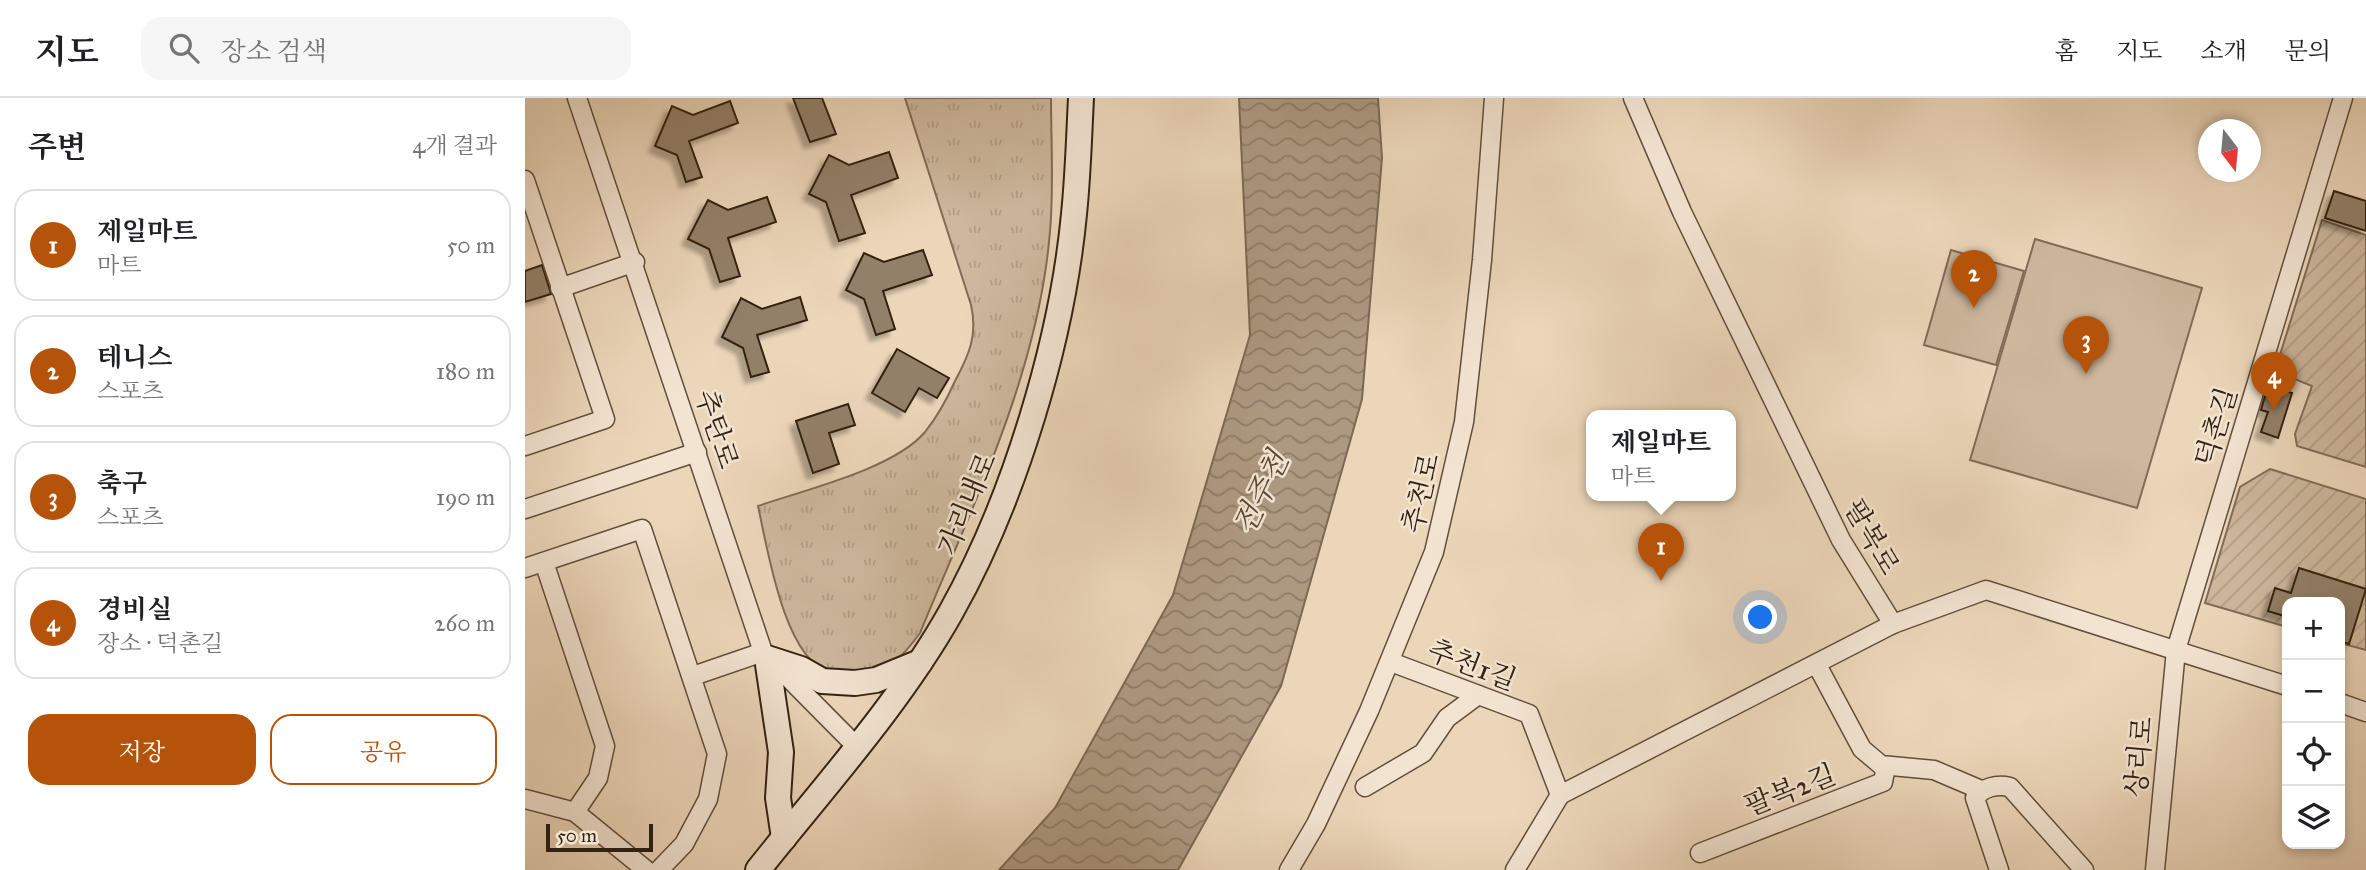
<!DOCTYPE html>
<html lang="ko">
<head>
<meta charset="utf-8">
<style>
	body { margin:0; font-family:"IM FELL Great Primer","Noto Serif KR",serif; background:#f6f6f6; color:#202124 }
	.controls { position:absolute; right:21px; bottom:21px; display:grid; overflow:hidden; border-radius:14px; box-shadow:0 4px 10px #0003 }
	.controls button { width:63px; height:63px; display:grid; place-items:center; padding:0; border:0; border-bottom:2px solid #e0e0e0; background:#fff; color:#202124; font:35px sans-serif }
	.compass { position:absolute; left:1673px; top:21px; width:63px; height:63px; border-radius:50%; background:#fff; box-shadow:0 4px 10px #0003; rotate:164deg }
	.scale { position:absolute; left:21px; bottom:18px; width:107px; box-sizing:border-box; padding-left:7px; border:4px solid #321; border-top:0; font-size:19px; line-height:24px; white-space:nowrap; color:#321; -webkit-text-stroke:5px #f3e4d2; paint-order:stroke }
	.you { position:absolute; left:1236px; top:520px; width:24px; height:24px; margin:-18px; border:5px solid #fff; border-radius:50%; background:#1a73e8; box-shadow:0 0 0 10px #1a73e833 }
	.badge { display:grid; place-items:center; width:46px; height:46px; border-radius:50%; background:#b45309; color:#fff; font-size:23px; font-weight:700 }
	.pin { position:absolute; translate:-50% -58px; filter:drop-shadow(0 2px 4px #0008) }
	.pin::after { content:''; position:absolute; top:37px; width:24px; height:21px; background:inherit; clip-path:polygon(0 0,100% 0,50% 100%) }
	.popup { position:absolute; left:1061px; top:312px; width:150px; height:91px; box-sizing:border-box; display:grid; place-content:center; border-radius:14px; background:#fff; filter:drop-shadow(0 2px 5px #0005); font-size:23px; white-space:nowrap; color:#757577 }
	.popup b { font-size:26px; color:#202124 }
	.popup::after { content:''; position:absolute; left:50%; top:100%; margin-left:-14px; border:14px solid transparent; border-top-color:#fff }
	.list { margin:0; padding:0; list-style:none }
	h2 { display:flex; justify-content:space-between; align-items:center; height:91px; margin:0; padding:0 28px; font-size:30px }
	h2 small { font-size:23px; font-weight:400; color:#757577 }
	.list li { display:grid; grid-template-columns:46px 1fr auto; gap:21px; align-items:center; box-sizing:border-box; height:112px; margin:0 14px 14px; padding:0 14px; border:2px solid #e0e0e0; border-radius:21px }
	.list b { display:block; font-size:26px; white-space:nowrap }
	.list p { margin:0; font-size:23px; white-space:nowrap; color:#757577 }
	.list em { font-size:23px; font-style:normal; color:#757577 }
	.actions { display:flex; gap:14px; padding:21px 28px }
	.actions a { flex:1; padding:16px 0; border:2px solid #b45309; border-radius:21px; text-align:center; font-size:24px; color:#b45309 }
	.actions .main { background:#b45309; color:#fff }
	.icon { flex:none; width:38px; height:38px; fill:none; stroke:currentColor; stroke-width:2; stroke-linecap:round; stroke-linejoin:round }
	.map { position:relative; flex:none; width:1841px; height:772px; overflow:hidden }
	header { display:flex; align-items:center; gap:42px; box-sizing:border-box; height:98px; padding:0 35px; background:#fff; border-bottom:2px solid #e0e0e0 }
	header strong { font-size:33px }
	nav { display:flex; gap:38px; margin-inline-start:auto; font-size:24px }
	.search { width:490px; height:63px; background:#f6f6f6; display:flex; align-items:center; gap:18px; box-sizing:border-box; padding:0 24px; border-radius:21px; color:#757577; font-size:26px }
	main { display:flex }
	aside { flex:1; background:#fff }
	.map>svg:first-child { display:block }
	.grass { fill:#cdb79d; stroke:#806c57; stroke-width:2 }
	.park { fill:url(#park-tufts); stroke:#806c57; stroke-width:2 }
	.garden { fill:url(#garden-furrows); stroke:#806c57; stroke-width:2 }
	.water { fill:url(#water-waves); stroke:#7c6954; stroke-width:2 }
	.building { fill:#938069; stroke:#321; stroke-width:2; filter:url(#shadow) }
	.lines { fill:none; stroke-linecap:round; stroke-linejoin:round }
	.street-casing { stroke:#614f3b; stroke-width:21 }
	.secondary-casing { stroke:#321; stroke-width:28 }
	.street { stroke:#f3e4d2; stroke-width:18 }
	.secondary { stroke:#f3e4d2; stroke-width:24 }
	.labels { text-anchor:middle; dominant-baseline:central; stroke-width:5; stroke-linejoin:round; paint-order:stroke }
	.street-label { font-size:28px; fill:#321; stroke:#f3e4d2 }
	.water-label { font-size:30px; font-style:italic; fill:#5e4c38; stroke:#f3e4d2 }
</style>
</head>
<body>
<header>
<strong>지도</strong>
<div class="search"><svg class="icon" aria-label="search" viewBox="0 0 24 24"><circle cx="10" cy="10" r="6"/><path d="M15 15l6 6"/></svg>장소 검색</div>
<nav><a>홈</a><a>지도</a><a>소개</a><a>문의</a></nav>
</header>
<main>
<aside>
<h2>주변<small>4개 결과</small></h2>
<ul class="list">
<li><span class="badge">1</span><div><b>제일마트</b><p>마트</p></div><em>50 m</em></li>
<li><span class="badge">2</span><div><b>테니스</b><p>스포츠</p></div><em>180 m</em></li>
<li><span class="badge">3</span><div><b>축구</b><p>스포츠</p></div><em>190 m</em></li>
<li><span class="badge">4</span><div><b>경비실</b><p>장소 · 덕촌길</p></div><em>260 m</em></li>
</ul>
<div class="actions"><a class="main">저장</a><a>공유</a></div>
</aside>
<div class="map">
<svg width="1841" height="772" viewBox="0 0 1841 772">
	<defs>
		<pattern id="park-tufts" width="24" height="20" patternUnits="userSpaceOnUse" patternTransform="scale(1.75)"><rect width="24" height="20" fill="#cdb79d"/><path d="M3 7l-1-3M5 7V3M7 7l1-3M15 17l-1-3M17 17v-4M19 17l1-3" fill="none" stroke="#b09d86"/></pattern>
		<pattern id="garden-furrows" width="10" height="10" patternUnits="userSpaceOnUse" patternTransform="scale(1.75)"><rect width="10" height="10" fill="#cdb79d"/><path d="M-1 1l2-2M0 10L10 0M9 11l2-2" fill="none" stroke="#b09d86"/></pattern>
		<pattern id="water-waves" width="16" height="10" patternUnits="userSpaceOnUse" patternTransform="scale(1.75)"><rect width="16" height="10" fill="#ad9981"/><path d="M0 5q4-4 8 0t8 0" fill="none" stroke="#8d7c68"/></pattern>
		<filter id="shadow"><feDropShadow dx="-6" dy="6" stdDeviation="2" flood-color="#0004"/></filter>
	</defs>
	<rect width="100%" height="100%" fill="#ecd6ba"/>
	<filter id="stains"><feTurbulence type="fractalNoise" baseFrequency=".00286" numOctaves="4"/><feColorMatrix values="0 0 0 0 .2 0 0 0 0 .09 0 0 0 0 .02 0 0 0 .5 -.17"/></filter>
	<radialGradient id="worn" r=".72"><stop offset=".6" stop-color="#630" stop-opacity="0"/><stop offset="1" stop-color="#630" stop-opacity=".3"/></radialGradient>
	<g class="grass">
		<polygon points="1510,141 1677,190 1612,410 1445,362"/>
		<polygon points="1426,152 1499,173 1471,267 1399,247"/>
	</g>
	<path class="park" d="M380,0H526C526,44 529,89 525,133C514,274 448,406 395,535C377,560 363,575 331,575C323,574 312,576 304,574C259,561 242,448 233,408C279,392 369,371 400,334C412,319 422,301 430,283C444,257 453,237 446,207Z"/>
	<g class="garden">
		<polygon points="1797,122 1841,137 1841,369 1772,348 1770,336 1787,288 1750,273"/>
		<polygon points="1745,371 1841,401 1841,552 1815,545 1815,504 1762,504 1762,529 1680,505 1715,389"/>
	</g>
	<polygon class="water" points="714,0 853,0 857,60 837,301 756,588 653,772 474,772 530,710 648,497 725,237"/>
	<g class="building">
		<polygon points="268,0 297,0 311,36 285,44"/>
		<polygon points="205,3 213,25 164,43 177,79 161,84 152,57 130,48 147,8 168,17"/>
		<polygon points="364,54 373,80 326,97 340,135 314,143 301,104 284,96 304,57 324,67"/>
		<polygon points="1809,93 1841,103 1841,133 1800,120"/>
		<polygon points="242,99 251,124 203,140 215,178 195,184 184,151 163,141 183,102 203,112"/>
		<polygon points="398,152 407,177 358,193 370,231 351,237 339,201 321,192 339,155 359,164"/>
		<polygon points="17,167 26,196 0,204 0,173"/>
		<polygon points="275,199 282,222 232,237 244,274 226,279 218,250 197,239 216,200 237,211"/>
		<polygon points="372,251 424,280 412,300 394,290 380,314 347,295"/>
		<polygon points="1743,288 1767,295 1753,340 1736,334 1743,314 1736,312"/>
		<polygon points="323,306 330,327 304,335 314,366 288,375 271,323"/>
		<polygon points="1774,470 1841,491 1824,546 1815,543 1815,504 1762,504 1762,519 1743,513 1750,490 1766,495"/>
	</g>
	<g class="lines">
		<g class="street-casing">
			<g id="street">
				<polyline points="52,0 238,554 331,648"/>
				<polyline points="1108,0 1157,114 1316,442 1368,526"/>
				<polyline points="0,82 80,321 0,348"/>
				<polyline points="35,190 110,164"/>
				<polyline points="0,411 172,354"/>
				<polyline points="19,464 80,648 73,680 50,714"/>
				<polyline points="0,470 117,431 192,656 183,701 159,746 134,772"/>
				<polyline points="866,564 1004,616 1035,697 990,772"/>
				<polyline points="1292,567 1337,651 1356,667 1409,672 1456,692"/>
				<polyline points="168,578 238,554"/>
				<polyline points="1815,605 1841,614"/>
				<polyline points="840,689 898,655 922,620 953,597"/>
				<polyline points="1035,697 1368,526 1461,492 1762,588"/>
				<polyline points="0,701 50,714 121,772"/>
				<polyline points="1175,755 1358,684 1361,668"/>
				<polyline points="764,772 791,726 844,613 909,454 939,324 957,162 969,0"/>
				<path d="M1474,772L1450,700C1458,689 1472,686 1485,689L1559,772"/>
				<polyline points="1630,772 1651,552 1818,0"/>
			</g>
		</g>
		<g class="secondary-casing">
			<g id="secondary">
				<polyline points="259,740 253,700 256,654 242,560 276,571 297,583 330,585 351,582 395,564"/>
				<path d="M233,772C298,690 375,605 426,514C489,402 537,244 549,116C553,78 554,39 556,0"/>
			</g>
		</g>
		<use href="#street" class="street"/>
		<use href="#secondary" class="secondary"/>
	</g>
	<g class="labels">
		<g class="street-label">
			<text transform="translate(1691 329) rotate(-73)">덕촌길</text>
			<text transform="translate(192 331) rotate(72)">추탄로</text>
			<text transform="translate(896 395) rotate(-77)">추천로</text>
			<text transform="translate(442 406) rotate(-67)">가리내로</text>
			<text transform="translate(1347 439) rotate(60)">팔복로</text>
			<text transform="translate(947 567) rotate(21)">추천1길</text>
			<text transform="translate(1614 659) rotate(-85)">상리로</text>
			<text transform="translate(1265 692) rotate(-21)">팔복2길</text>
		</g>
		<g class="water-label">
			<text transform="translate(736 395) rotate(-64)">전주천</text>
		</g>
	</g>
	<rect width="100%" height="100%" filter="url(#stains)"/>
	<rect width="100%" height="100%" fill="url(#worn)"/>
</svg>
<div class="controls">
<button>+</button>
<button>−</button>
<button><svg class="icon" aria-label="locate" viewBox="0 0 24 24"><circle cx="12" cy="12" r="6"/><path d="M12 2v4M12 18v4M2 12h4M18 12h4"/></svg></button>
<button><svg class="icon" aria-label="layers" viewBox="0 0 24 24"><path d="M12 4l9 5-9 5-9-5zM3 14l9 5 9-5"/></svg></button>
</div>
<svg class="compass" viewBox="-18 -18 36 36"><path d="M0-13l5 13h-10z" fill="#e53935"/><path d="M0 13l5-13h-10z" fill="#757577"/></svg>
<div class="scale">50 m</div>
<div class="you"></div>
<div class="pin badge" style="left:1136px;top:483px">1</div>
<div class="popup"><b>제일마트</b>마트</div>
<div class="pin badge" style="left:1449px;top:210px">2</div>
<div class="pin badge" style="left:1561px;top:276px">3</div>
<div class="pin badge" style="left:1749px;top:312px">4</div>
</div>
</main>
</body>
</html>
